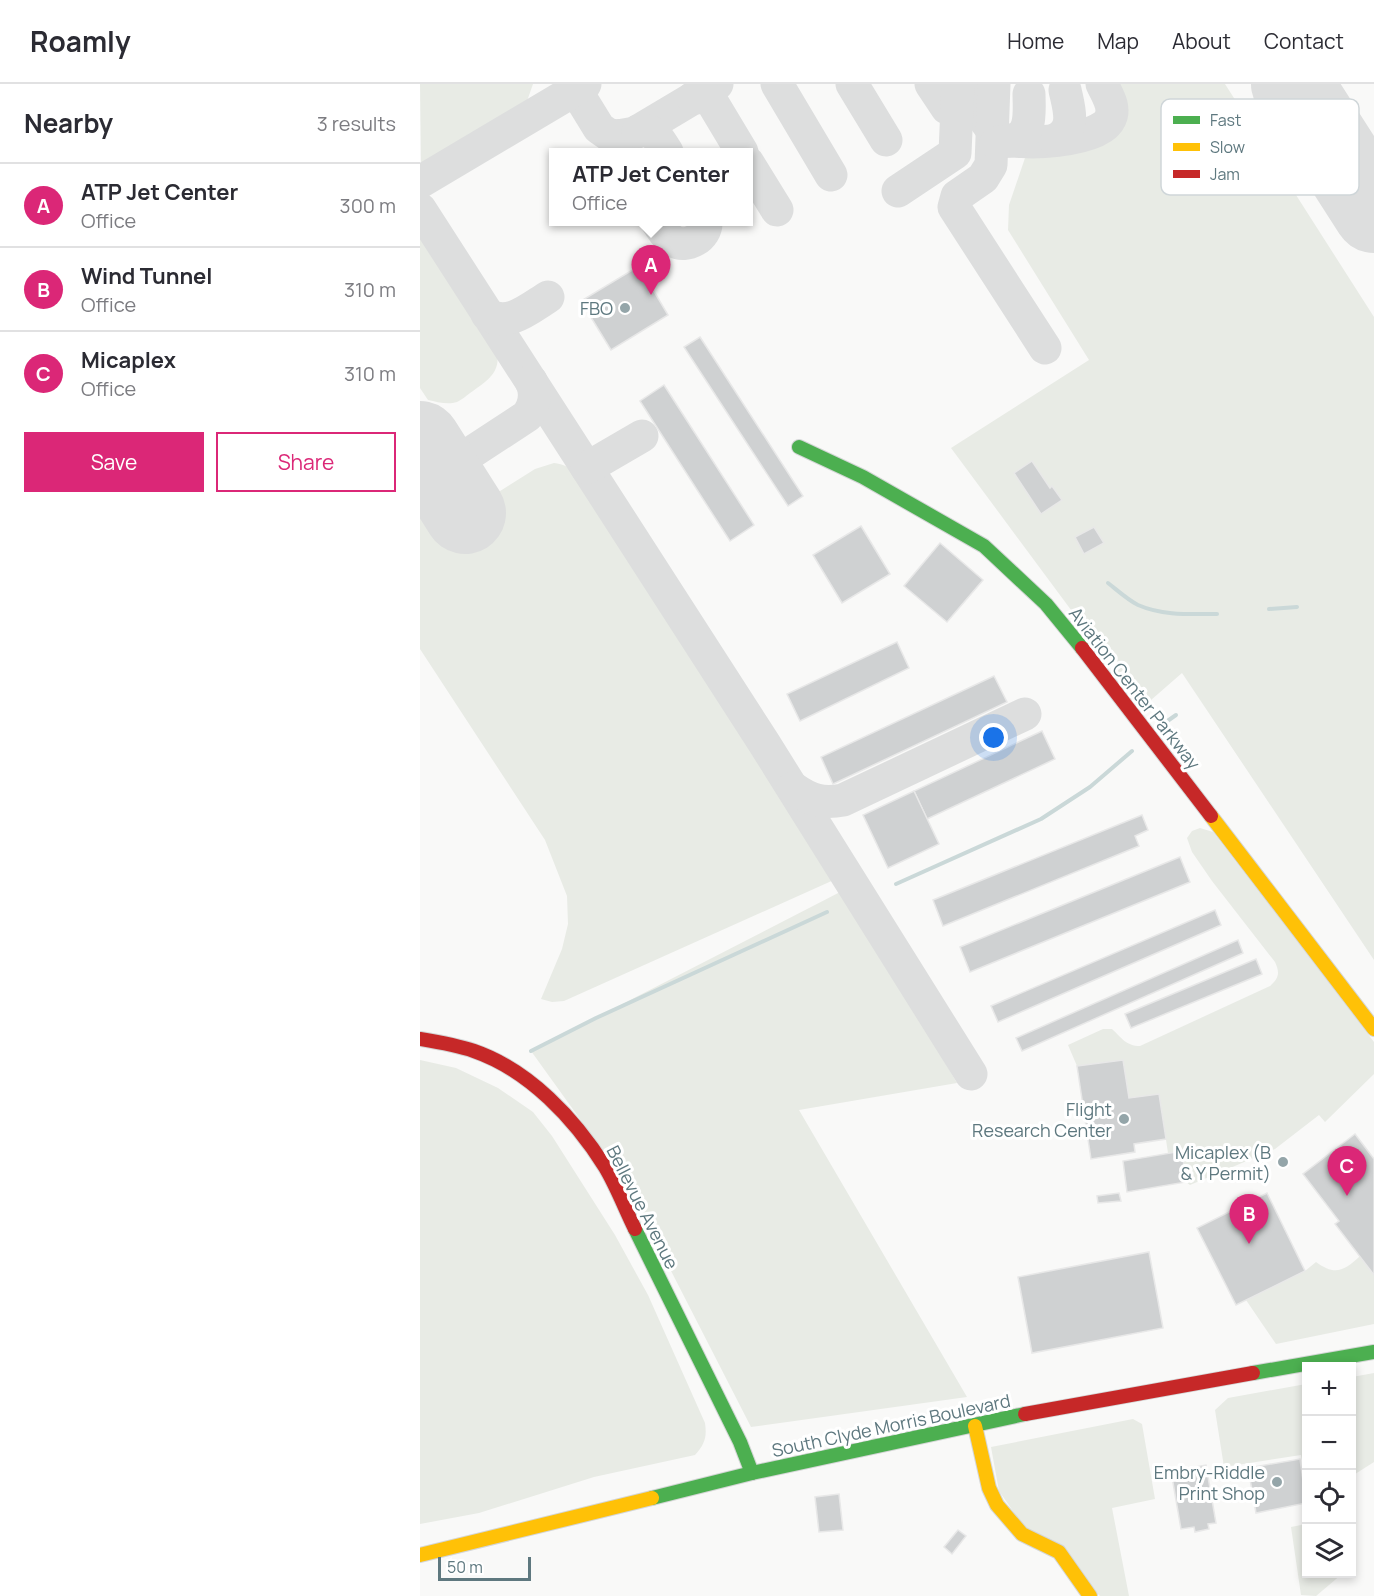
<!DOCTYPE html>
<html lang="en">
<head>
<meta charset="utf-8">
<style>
	body { margin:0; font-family:Manrope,sans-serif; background:#f2f2f3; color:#2b2b33 }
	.controls { position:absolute; right:18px; bottom:18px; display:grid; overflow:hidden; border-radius:0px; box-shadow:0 3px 9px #0003 }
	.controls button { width:54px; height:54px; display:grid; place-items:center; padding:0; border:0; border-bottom:2px solid #e1e1e2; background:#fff; color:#2b2b33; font:30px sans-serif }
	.scale { position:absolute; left:18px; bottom:15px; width:93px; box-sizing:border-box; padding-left:6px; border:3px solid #5e787f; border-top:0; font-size:16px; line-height:21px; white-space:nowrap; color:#5e787f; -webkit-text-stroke:4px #fff; paint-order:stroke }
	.you { position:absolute; left:574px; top:654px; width:21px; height:21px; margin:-15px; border:4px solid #fff; border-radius:50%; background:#1a73e8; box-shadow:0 0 0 9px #1a73e833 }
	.badge { display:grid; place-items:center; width:39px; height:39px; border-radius:50%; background:#db2777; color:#fff; font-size:20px; font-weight:700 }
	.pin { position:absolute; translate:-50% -50px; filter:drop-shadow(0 2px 3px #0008) }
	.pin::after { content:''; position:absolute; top:32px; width:21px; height:18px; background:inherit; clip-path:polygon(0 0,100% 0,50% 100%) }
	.popup { position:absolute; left:129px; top:64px; width:204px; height:78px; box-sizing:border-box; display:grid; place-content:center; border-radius:0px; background:#fff; filter:drop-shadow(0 2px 4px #0005); font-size:20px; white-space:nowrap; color:#7c7c81 }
	.popup b { font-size:22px; color:#2b2b33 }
	.popup::after { content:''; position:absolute; left:50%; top:100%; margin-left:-12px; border:12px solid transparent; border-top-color:#fff }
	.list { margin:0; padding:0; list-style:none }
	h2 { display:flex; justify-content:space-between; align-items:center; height:78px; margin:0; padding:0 24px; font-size:26px }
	h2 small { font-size:20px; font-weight:400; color:#7c7c81 }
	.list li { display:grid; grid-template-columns:39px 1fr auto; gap:18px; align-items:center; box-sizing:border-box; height:84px; padding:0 24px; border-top:2px solid #e1e1e2 }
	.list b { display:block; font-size:22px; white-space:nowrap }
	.list p { margin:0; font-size:20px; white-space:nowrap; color:#7c7c81 }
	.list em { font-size:20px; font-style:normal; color:#7c7c81 }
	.actions { display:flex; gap:12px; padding:18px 24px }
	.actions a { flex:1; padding:14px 0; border:2px solid #db2777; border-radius:0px; text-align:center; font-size:21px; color:#db2777 }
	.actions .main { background:#db2777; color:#fff }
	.icon { flex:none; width:33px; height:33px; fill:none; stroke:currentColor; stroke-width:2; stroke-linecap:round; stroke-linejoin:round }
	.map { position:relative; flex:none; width:954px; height:1512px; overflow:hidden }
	header { display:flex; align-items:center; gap:36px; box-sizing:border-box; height:84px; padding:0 30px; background:#fff; border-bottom:2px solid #e1e1e2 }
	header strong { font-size:28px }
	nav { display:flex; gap:33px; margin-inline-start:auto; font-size:21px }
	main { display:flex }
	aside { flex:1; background:#fff }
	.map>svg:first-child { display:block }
	.green { fill:#e8ebe5 }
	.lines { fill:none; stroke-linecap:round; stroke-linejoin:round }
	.stream { stroke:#cad8d8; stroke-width:4 }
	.taxiway { stroke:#dddede; stroke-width:33 }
	.runway { stroke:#dddede; stroke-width:82 }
	.building { fill:#cfd1d2; stroke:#e8e8e8; stroke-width:1.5 }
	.fast-casing { stroke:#d4d6d6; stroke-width:16 }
	.slow-casing { stroke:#d4d6d6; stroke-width:16 }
	.jam-casing { stroke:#d4d6d6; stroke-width:16 }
	.fast { stroke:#4caf50; stroke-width:14 }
	.slow { stroke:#ffc107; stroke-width:14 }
	.jam { stroke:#c62828; stroke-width:14 }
	.poi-dot { fill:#94a5a9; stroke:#fff; stroke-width:2 }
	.labels { text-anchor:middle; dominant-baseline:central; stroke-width:6; stroke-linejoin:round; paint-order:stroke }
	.poi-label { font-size:18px; fill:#5e787f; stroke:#fff; text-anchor:end }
	.street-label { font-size:18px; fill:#5e787f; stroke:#fff }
	.key { fill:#fff; stroke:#cfd6d9; stroke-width:1.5 }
	.key-label { font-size:16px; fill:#5e787f }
</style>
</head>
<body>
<header>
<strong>Roamly</strong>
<nav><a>Home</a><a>Map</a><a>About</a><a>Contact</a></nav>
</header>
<main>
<aside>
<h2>Nearby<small>3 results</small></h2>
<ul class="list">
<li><span class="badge">A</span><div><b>ATP Jet Center</b><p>Office</p></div><em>300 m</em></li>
<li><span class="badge">B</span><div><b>Wind Tunnel</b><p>Office</p></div><em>310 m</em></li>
<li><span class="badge">C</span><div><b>Micaplex</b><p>Office</p></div><em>310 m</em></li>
</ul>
<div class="actions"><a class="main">Save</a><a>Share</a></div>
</aside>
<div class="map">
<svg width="954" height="1512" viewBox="0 0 954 1512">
	<rect width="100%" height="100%" fill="#f9f9f8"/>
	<g class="green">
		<polygon points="0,0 113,0 106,20 11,77 1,79"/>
		<path d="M696,0H805L954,233V876L762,589L723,623L531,364L669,276L588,146L589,121L606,71C634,67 703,66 704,26C704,17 699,8 696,0Z"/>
		<path d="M0,145L74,259C84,284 72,294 53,307C48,310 42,316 37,318C28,321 17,318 8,316L0,304Z"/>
		<path d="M134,379C153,382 155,388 162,405L416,795L144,917L132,918L121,915L142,865L148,840L147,812L125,756L0,565V415L20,445L115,385Z"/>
		<path d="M780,744L793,748L954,958V990L905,1038L899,1031L855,1065L770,1101L766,1098L762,1067L748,1069L739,1010L709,1014L703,976L657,982L648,961L683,945H692C702,954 706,962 720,962L850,902C859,894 860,889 855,878L792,797L772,768L767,754L772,747Z"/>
		<polygon points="424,806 537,999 379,1026 547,1313 331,1343 206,1099 111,967"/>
		<path d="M0,976L36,984L78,1004L113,1028L132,1052L195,1151L228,1211L285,1339C287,1353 285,1360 275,1371L174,1393L59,1429L0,1440Z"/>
		<path d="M940,1172L954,1191V1240L856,1260L826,1216L885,1187L896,1178C915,1192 924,1187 940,1172Z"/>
		<polygon points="954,1289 954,1378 932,1392 932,1293"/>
		<polygon points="886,1300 886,1399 881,1371 804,1383 795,1326 808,1314"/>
		<polygon points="713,1335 722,1340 735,1415 692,1424 709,1512 680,1512 602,1440 579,1407 571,1363"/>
		<polygon points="886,1440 886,1490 922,1490 896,1512 881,1511 871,1443"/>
	</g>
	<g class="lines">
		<g class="stream">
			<path d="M688,499C697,506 708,516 718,521C743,532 771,530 797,530"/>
			<polyline points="849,525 877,523"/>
			<polyline points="746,638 756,631"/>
			<polyline points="476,800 621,735 670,703 712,667"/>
			<polyline points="111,967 176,934 407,828"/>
		</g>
		<g class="taxiway">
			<polyline points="152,0 179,44 189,51 198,52 215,49 297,0"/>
			<polyline points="357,0 411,91"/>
			<polyline points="432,0 466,56"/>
			<polyline points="511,0 527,24"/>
			<path d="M539,0L577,53C598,63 680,58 690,35C696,23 687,11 682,0"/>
			<polyline points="574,0 571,81 563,94 537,112 534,123 625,264"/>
			<polyline points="273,14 284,13 292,18 322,68"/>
			<path d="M218,47C234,43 239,56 247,68"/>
			<path d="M635,56C657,46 649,25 645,6"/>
			<path d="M576,59C581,57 585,58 591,57C613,52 609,26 609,10"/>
			<polyline points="328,79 357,126"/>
			<polyline points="0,98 165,0"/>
			<polyline points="478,107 535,69 538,0"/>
			<polyline points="0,125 344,659 551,990"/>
			<path d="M237,138C242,145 246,153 253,157C267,165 287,153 286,138"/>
			<path d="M67,230C88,244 110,224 128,213"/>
			<polyline points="167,384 222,352"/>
			<path d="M20,389L107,332C115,321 117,309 111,297"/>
			<path d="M373,704C390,716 402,720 423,716L605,630"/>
		</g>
		<g class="runway">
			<polyline points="872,0 954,128"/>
			<polyline points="0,358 45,429"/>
		</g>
	</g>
	<g class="building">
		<polygon points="219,182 248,231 191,266 161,217"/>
		<polygon points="280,253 383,412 368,422 264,263"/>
		<polygon points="244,301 334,441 310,457 220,317"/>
		<polygon points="612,377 630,404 632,402 642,416 621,430 594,389"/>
		<polygon points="441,442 470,490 422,519 393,471"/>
		<polygon points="674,443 684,459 664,470 655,453"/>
		<polygon points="520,459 563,496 527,538 484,502"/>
		<polygon points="477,558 489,584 380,637 367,610"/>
		<polygon points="574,592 587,618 413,700 401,673"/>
		<polygon points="622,647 635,675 507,735 494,707"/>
		<polygon points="494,707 519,760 468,784 443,731"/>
		<polygon points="722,731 728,746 715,752 719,762 523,842 513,816"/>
		<polygon points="760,773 770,798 550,888 540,863"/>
		<polygon points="795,826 801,841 578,938 571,922"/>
		<polygon points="818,856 823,869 602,967 596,954"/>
		<polygon points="836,875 842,890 711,944 705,930"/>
		<polygon points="703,976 709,1014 739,1010 746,1055 714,1060 715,1068 671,1075 657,982"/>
		<polygon points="935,1050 954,1075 954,1191 915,1140 919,1137 883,1090"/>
		<polygon points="762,1067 766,1098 707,1108 703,1077"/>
		<polygon points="699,1109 701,1117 678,1119 677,1112"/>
		<polygon points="847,1109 885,1187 816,1221 777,1144"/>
		<polygon points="729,1168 743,1244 612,1269 598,1193"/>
		<polygon points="880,1375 886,1419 836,1429 828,1384"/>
		<polygon points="786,1381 796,1439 788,1440 789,1445 775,1448 774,1443 761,1445 751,1387"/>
		<polygon points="419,1410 423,1446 399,1448 395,1413"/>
		<polygon points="538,1446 546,1452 532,1470 524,1463"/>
	</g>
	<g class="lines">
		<g class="fast-casing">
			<g id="fast">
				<polyline points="379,363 443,393 564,462 626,520 662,564"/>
				<polyline points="215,1145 320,1358 332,1389"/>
				<polyline points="833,1289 954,1268"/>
				<polyline points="232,1414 332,1389 605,1330"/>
			</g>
		</g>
		<g class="slow-casing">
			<g id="slow">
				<polyline points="791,732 954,945"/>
				<polyline points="555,1342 569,1404 577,1421 602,1450 639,1468 670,1512"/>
				<polyline points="0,1471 232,1414"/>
			</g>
		</g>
		<g class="jam-casing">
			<g id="jam">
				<polyline points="662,564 791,732"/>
				<path d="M0,955C18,958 36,961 54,967C109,986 155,1035 185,1083C197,1103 205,1125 215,1145"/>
				<polyline points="605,1330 833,1289"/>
			</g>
		</g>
		<use href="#fast" class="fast"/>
		<use href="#slow" class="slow"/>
		<use href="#jam" class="jam"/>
	</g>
	<g class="poi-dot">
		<circle cx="205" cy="224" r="6"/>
		<circle cx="704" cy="1035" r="6"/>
		<circle cx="863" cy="1078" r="6"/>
		<circle cx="857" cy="1398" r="6"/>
	</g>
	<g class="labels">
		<g class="poi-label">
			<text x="193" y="224">FBO</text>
			<text x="692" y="1025">Flight<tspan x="692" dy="21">Research Center</tspan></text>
			<text x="851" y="1068">Micaplex (B<tspan x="851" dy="21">&amp; Y Permit)</tspan></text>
			<text x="845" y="1388">Embry-Riddle<tspan x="845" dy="21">Print Shop</tspan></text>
		</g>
		<g class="street-label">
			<text transform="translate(715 604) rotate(52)">Aviation Center Parkway</text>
			<text transform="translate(223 1123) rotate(63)">Bellevue Avenue</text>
			<text transform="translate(471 1341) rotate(-12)">South Clyde Morris Boulevard</text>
		</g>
	</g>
	<rect x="741" y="15" width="198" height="96" rx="9" class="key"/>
	<rect x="753" y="32" width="27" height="8" fill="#4caf50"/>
	<rect x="753" y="59" width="27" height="8" fill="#ffc107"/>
	<rect x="753" y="86" width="27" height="8" fill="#c62828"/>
	<g class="key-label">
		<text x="790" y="42">Fast</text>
		<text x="790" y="69">Slow</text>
		<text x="790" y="96">Jam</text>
	</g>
</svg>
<div class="controls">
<button>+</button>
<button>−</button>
<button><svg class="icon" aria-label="locate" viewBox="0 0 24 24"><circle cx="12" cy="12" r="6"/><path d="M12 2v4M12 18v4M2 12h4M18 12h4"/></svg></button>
<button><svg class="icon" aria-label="layers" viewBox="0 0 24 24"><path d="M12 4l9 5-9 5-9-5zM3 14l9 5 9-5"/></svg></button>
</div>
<div class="scale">50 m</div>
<div class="you"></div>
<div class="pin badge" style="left:231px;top:211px">A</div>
<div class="popup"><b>ATP Jet Center</b>Office</div>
<div class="pin badge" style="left:829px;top:1160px">B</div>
<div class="pin badge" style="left:927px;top:1112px">C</div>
</div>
</main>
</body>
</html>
